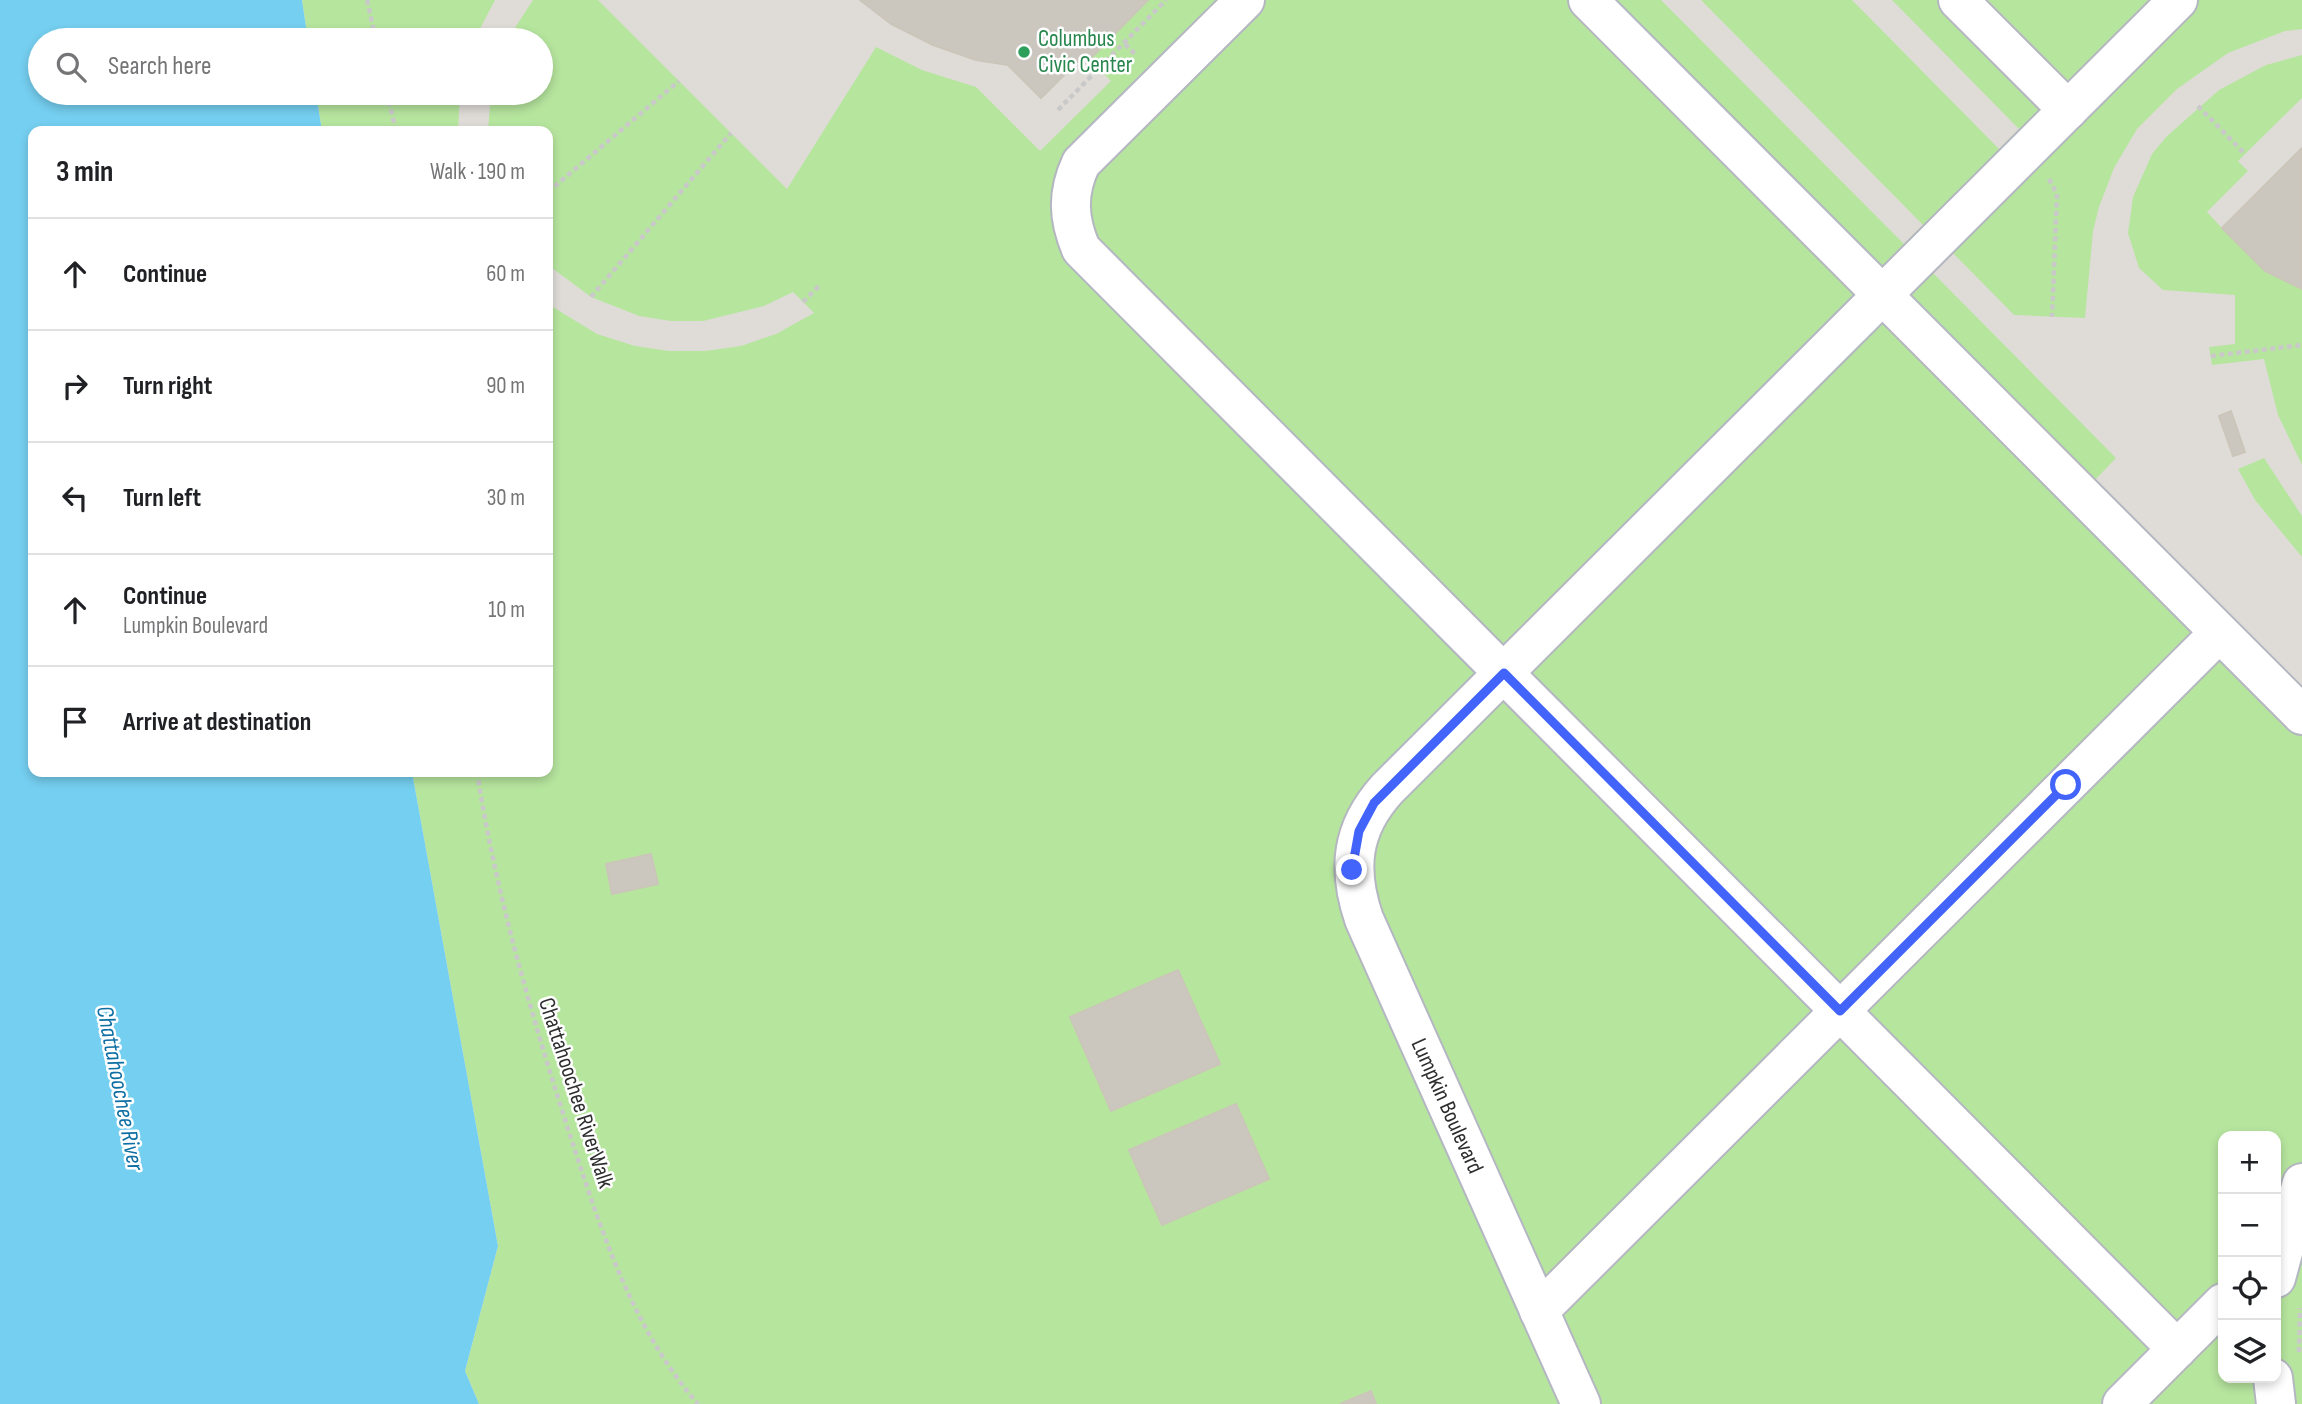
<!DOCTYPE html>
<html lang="en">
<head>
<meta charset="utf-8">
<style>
	body { margin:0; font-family:"Sofia Sans Condensed",sans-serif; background:#f2f2f2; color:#202124 }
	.controls { position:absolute; right:21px; bottom:21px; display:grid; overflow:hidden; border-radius:14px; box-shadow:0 4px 10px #0003 }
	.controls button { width:63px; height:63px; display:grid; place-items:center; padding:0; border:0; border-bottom:2px solid #e0e0e0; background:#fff; color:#202124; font:35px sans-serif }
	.stop { position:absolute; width:21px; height:21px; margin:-16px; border:5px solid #4264fb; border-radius:50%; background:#fff }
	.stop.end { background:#4264fb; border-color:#fff; box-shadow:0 2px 7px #0008 }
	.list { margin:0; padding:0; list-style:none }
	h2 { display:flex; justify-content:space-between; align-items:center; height:91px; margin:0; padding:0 28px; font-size:30px }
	h2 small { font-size:23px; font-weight:400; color:#757577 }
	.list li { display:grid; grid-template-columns:46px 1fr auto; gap:21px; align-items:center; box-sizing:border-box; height:112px; padding:0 28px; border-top:2px solid #e0e0e0 }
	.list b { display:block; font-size:26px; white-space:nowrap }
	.list p { margin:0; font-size:23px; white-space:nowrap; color:#757577 }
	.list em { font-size:23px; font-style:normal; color:#757577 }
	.icon { flex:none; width:38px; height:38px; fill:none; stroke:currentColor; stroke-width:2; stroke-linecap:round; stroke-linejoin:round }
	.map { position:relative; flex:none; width:2302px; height:1404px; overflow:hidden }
	.search { position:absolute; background:#fff; box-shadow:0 4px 10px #0003; left:28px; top:28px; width:525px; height:77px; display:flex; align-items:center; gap:18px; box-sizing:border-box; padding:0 24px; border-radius:38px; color:#757577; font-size:26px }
	.panel { position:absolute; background:#fff; box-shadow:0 4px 10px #0003; left:28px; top:126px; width:525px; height:651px; border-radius:14px }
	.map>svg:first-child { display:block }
	.green { fill:#b6e59e; fill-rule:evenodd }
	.plaza { fill:#dfdcd8; fill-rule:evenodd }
	.water { fill:#75cff0 }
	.building { fill:#cbc7bf; stroke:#cbc5ba; stroke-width:2 }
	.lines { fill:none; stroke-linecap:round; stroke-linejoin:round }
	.minor-casing { stroke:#b4b7c1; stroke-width:42 }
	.path { stroke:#c9c9c9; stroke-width:4.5; stroke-dasharray:5 3.5; stroke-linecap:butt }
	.minor { stroke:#fff; stroke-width:38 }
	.route { stroke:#4264fb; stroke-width:9 }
	.leisure-dot { fill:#2e9e5b; stroke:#fff; stroke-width:2.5 }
	.labels { text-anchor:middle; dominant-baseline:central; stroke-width:5; stroke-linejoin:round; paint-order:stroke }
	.leisure-label { font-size:23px; fill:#27864d; stroke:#fff; text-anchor:start }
	.street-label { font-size:23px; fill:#2e2e2e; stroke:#fff }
	.water-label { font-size:24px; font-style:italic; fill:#0d6fa3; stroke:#fff }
</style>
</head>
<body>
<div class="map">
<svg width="2302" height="1404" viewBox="0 0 2302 1404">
	<rect width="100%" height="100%" fill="#efe9e1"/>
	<path class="green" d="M302,0H2302V1404H479L465,1371L498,1246L412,772H548V131H322L316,93H541V40H308ZM2223,1136H2276V1378H2223Z"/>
	<g class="plaza">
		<polygon points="495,0 533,0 507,40 474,40"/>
		<polygon points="598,0 860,0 891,24 933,45 976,60 1008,65 1040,98 1081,58 1085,63 1089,59 1111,81 1040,151 976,87 922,70 876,47 787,189"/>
		<polygon points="1661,0 1701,0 1923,225 1904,244"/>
		<polygon points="1852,0 1892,0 2019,129 1999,149"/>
		<path d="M2302,29V55L2266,65L2219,90L2166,137L2152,154L2133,197L2128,233L2139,268L2163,290L2235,295V344L2209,347L2212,365L2264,359L2278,415L2302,465V516L2264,458L2238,469L2255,500L2302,557V687L2095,480L2116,458L1932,272L1952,252L2014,315L2085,318L2093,231L2099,207L2114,168L2137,129L2177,89L2228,53L2285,31ZM2231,412L2245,451L2234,456L2220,416Z"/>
		<polygon points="460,93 491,93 488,131 458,131"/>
		<polygon points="2302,98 2302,148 2222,228 2207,212 2248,171 2238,161"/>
		<polygon points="548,265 591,297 639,316 671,321 703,321 764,306 793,292 814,313 776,334 741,346 705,351 669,351 635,346 597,334 548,304"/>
	</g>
	<polygon class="water" points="0,0 302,0 308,40 40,40 40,93 316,93 322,131 33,131 33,772 412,772 498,1246 465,1371 479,1404 0,1404"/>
	<g class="building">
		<polygon points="860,0 1148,0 1086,63 1081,58 1041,98 1008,65 976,60 933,45 891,24"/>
		<polygon points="2302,148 2302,289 2265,271 2222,228"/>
		<polygon points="2231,411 2245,452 2233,456 2219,416"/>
		<polygon points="651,854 658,884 612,894 606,864"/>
		<polygon points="1178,970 1220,1064 1111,1111 1070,1017"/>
		<polygon points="1236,1104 1269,1179 1162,1225 1129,1150"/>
		<polygon points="1371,1391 1376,1404 1340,1404"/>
	</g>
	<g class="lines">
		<g class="minor-casing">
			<g id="minor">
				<path d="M1245,0L1081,163C1067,193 1068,218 1081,249L2177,1349"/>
				<polyline points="1588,0 2302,715"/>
				<polyline points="1958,0 2068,110"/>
				<polyline points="2276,1278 2302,1183"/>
				<polyline points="1539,1311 2219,633"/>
				<polyline points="2273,1378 2276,1404"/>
				<path d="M1581,1404L1364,919C1347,869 1351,829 1387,789L2178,0"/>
				<polyline points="2122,1404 2223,1303"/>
			</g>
		</g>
		<g class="path">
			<polyline points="367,0 376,40"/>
			<polyline points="1125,44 1136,55"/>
			<polyline points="387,93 396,131"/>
			<polyline points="2198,106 2245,154"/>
			<polyline points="1058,110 1166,0"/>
			<polyline points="2049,179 2057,194 2052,317"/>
			<polyline points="548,192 679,81"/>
			<polyline points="591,297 731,133"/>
			<polyline points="803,302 821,284"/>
			<polyline points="2211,356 2302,345"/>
			<path d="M477,772C496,894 531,1014 569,1132C600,1227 631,1327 698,1404"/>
			<polyline points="2299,1352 2300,1308"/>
		</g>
		<use href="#minor" class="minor"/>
	</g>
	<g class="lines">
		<polyline class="route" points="1352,870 1359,831 1374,803 1504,673 1840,1011 2066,785"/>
	</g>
	<circle class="leisure-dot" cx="1024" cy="52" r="7"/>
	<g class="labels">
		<g class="leisure-label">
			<text x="1038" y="39">Columbus<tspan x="1038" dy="26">Civic Center</tspan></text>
		</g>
		<g class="street-label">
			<text transform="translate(576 1093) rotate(72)">Chattahoochee RiverWalk</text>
			<text transform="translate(1447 1106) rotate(66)">Lumpkin Boulevard</text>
		</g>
		<g class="water-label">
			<text transform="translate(120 1088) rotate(79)">Chattahoochee River</text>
		</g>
	</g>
</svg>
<div class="controls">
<button>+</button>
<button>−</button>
<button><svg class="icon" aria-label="locate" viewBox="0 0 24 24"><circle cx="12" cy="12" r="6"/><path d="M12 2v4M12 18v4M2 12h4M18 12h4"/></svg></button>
<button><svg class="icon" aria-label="layers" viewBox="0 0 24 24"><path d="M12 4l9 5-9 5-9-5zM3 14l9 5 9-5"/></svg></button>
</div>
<div class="stop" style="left:2066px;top:785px"></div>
<div class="stop end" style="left:1352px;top:870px"></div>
<div class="search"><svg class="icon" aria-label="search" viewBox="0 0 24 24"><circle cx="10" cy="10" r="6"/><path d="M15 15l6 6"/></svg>Search here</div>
<section class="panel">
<h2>3 min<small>Walk · 190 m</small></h2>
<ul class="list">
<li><svg class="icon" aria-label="ahead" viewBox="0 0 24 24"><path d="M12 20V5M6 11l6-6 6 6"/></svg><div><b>Continue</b></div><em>60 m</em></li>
<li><svg class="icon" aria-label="right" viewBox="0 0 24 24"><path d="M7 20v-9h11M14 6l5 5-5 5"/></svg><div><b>Turn right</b></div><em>90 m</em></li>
<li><svg class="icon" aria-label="left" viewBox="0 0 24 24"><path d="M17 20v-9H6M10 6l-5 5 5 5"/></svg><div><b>Turn left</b></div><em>30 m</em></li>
<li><svg class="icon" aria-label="ahead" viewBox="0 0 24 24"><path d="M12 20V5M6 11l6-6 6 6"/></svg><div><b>Continue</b><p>Lumpkin Boulevard</p></div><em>10 m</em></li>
<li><svg class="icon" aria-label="arrive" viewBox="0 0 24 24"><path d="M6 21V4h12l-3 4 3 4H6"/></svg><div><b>Arrive at destination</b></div></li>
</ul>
</section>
</div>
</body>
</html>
